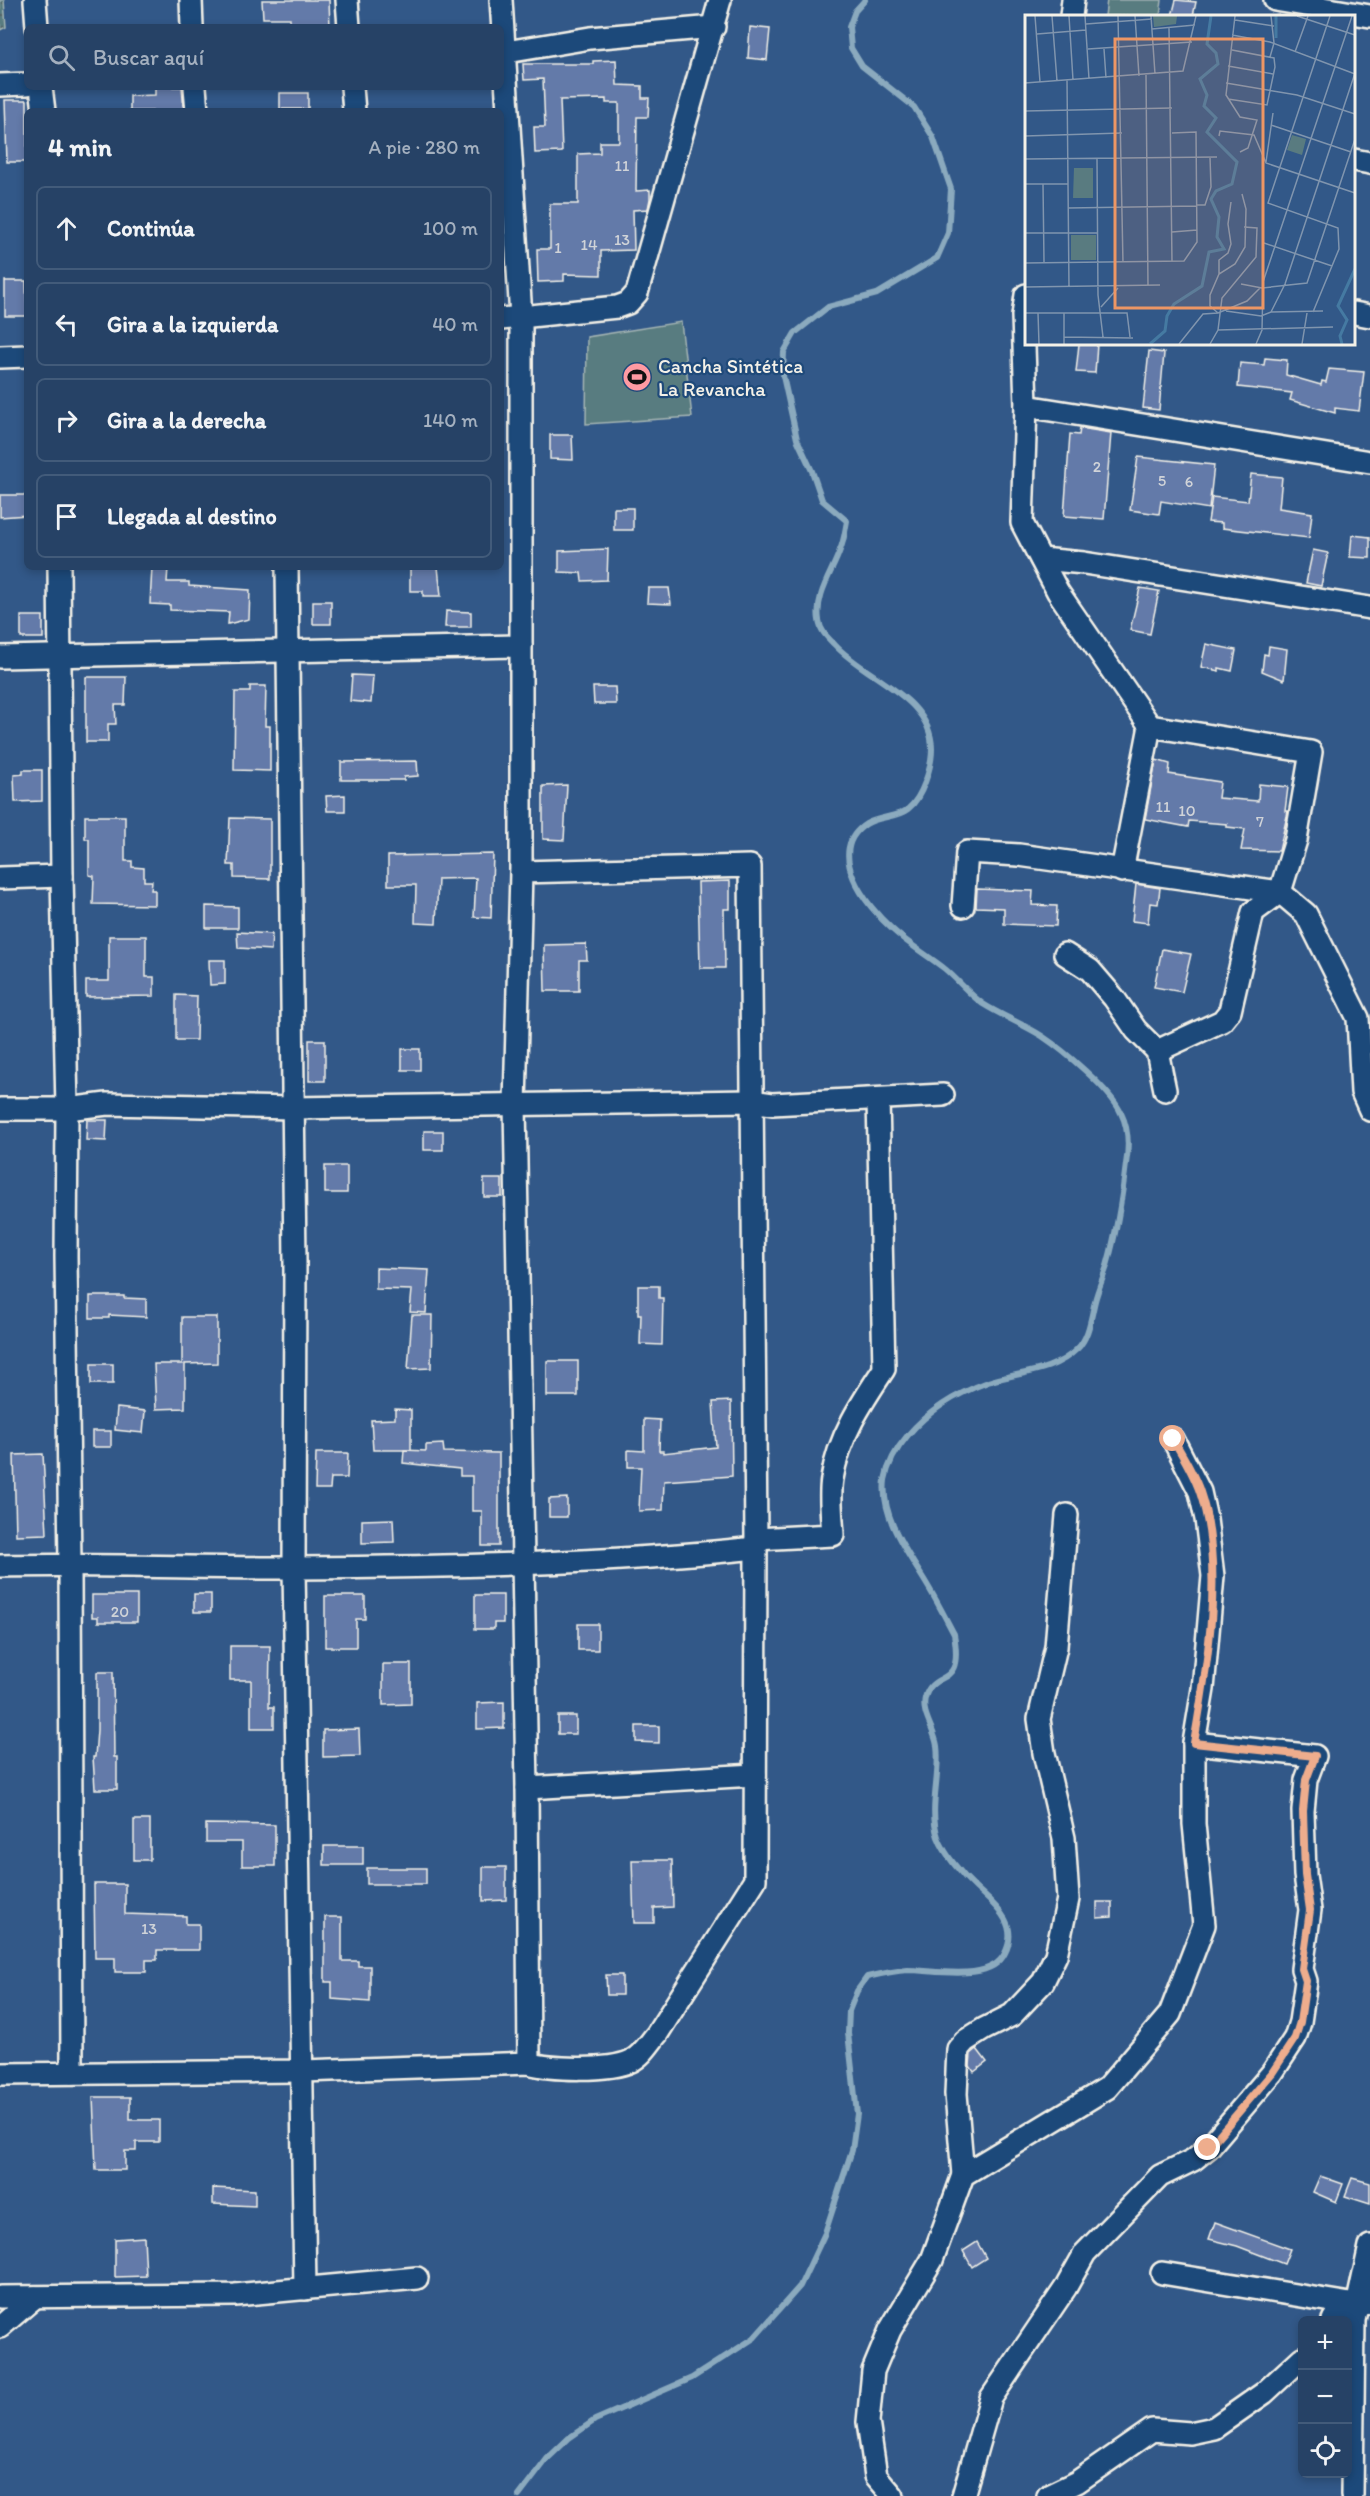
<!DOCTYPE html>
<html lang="es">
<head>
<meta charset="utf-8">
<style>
	body { margin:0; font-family:Itim,sans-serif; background:#324d6f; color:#f1f3f6 }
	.controls { position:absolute; right:18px; bottom:18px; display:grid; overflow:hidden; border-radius:9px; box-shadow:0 3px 9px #0003 }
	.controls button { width:54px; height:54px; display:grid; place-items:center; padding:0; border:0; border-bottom:2px solid #425b7a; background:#264266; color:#f1f3f6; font:30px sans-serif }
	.stop { position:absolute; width:18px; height:18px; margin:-14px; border:4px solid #eead8d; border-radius:50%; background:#fff }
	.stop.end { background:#eead8d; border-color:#fff; box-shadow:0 2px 6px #0008 }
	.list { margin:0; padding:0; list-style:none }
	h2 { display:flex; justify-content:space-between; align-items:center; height:78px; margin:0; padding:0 24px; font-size:26px }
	h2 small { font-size:20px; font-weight:400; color:#a4b0bf }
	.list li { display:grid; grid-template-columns:39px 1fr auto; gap:18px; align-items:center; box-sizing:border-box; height:84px; margin:0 12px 12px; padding:0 12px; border:2px solid #425b7a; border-radius:9px }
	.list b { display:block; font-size:22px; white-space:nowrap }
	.list em { font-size:20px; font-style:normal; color:#a4b0bf }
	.icon { flex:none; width:33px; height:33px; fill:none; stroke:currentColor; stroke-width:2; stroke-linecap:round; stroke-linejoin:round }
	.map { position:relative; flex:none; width:1370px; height:2496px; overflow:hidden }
	.search { position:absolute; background:#264266; box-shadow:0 3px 9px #0003; left:24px; top:24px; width:480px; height:66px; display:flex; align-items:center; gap:15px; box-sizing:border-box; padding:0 21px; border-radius:9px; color:#a4b0bf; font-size:22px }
	.panel { position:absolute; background:#264266; box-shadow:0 3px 9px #0003; left:24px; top:108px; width:480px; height:462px; border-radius:9px }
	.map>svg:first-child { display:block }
	.green { fill:url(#green-dots); stroke:#a6b6b4; stroke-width:1.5 }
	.pitch { fill:#597b80; stroke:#a6b6b4; stroke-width:1.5 }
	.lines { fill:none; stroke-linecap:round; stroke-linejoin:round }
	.stream { stroke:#8baabe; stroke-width:6 }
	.building { fill:#637aa9; stroke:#f4f1e8; stroke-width:1.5 }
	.minor-casing { stroke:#f4f1e8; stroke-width:26 }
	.minor { stroke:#1f4a7a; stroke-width:21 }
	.route { stroke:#eead8d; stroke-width:8 }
	.labels { text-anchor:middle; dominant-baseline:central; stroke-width:4.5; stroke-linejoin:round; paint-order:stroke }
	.number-label { font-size:16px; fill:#d0d3d8 }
	.poi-label { font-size:20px; fill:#f4f1e8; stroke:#1f4a7a; text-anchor:start }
	.inset-river { fill:none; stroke:#457aa2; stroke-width:3 }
	.inset-road { fill:none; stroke:#8095ae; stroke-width:1.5 }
	.view { fill:#ed9664; fill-opacity:0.15; stroke:#ed9664; stroke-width:3 }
	.inset-edge { fill:none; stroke:#f4f1e8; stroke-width:3 }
</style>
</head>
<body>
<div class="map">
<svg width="1370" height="2496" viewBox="0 0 1370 2496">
	<defs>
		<pattern id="green-dots" width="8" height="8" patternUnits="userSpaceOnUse" patternTransform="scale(1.5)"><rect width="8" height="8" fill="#597b80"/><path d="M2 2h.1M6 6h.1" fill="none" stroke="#526466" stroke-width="1.8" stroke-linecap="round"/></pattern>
	</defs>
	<rect width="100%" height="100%" fill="#325888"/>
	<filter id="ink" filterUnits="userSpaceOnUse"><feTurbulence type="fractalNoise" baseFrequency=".0167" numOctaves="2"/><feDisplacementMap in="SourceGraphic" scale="12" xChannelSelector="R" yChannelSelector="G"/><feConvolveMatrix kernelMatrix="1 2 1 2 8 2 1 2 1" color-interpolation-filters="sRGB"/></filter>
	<g filter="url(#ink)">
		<polygon class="green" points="0,0 4,0 6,27 0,30"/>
		<g class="pitch">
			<polygon points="1107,0 1162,0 1160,16 1105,16"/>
			<polygon points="681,322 692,417 586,424 587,337"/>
		</g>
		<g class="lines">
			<path class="stream" d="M519,2496L547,2459L569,2438L595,2420L692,2378L754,2338L800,2286L825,2233L852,2150L857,2114L848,2033L849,2011L857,1991L867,1977C880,1974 894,1971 908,1970C935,1970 991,1983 1005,1953C1020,1923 994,1905 976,1888C962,1875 945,1855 938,1837C928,1808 941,1776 937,1746C935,1730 921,1714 925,1698C933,1667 964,1692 954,1634C946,1619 938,1603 929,1588C911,1557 880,1519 885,1480C888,1463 897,1448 908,1435C929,1410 958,1393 988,1382C1018,1372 1053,1373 1077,1349C1089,1338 1091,1317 1095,1301C1098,1289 1103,1278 1107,1266C1116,1234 1122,1198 1126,1164C1129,1147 1129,1129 1121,1113C1111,1090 1063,1050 1042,1036C1023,1024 1002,1016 983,1004C969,994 958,980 945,969C927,955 908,944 892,929C866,906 824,851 866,824C879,816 897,818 908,809C922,798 932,767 932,749C932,697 865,678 835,645C828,638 820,631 819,620C815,595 832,573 840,550C844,541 845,531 847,521L822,500L812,471L797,439L783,376L784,352L795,333L828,307L877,294L937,258L948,233L951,189L933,137L914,107L862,66L851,48L849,27L855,11L865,0"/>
		</g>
		<g class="building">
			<polygon points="262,0 329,0 330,27 290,27 290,18 263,18"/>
			<polygon points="1176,0 1196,2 1193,16 1172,16"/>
			<polygon points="750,27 770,29 767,60 748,58"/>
			<polygon points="616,60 617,85 642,86 642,98 649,98 648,117 637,117 636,191 650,190 650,199 648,209 633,210 634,250 601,251 601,275 564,274 564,281 538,282 537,249 550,249 550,204 578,204 578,154 600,153 600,142 619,142 619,103 606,103 606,99 560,100 562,152 535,153 534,127 545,127 543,79 524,80 523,64 593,64 593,61"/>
			<polygon points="155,87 182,87 184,111 130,111 130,96 155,95"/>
			<rect x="280" y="93" width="28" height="16"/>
			<polygon points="5,100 27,100 27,162 7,162"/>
			<polygon points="5,281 26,281 27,316 5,316"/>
			<polygon points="1079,344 1097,344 1095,373 1076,372"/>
			<polygon points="1149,351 1164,353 1159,410 1143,408"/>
			<polygon points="1265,358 1287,360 1286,375 1321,385 1322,381 1326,382 1329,369 1364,372 1359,411 1335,408 1335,413 1290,400 1292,393 1238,387 1240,363 1264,365"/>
			<polygon points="1080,428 1111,433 1104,519 1064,516 1070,434 1079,435"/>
			<polygon points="550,435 572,435 573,460 550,459"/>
			<polygon points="1138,457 1214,465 1209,509 1161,501 1159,514 1130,510"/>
			<polygon points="1251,474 1282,477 1279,508 1312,513 1309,538 1222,528 1222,523 1208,522 1212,497 1248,501"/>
			<polygon points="0,495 27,495 27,515 0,517"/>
			<rect x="614" y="508" width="19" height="22"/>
			<polygon points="1352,535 1370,537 1370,558 1350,557"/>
			<polygon points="608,549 607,580 582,581 581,573 559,572 559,551"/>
			<polygon points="1313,550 1328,553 1321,586 1306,583"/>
			<polygon points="152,567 168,567 167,582 189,582 189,586 250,590 249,619 228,624 229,612 170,610 170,605 150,604"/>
			<polygon points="410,567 438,567 441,596 423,596 423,591 410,591"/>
			<polygon points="648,588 669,588 671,604 647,603"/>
			<polygon points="1140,588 1159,591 1150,634 1130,630"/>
			<rect x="313" y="601" width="18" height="23"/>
			<polygon points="446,611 471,612 471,627 445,627"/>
			<rect x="21" y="616" width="22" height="22"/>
			<polygon points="1206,644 1236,650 1232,671 1219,668 1219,671 1201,667"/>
			<polygon points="1269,646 1287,649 1284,680 1262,671 1264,654 1268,655"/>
			<polygon points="352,675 373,676 371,703 350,701"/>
			<polygon points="86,677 126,677 125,705 115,705 116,724 108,724 108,742 86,742"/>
			<polygon points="250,686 266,686 265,726 270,726 270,771 234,770 235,692 250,692"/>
			<polygon points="593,687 615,687 616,704 594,704"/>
			<polygon points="1156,760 1170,764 1169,774 1220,782 1218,798 1258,801 1259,784 1288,787 1285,811 1288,811 1287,816 1279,851 1241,850 1245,829 1227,827 1227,824 1189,821 1188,827 1145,819"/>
			<polygon points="417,761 418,776 404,777 404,780 341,780 341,762"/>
			<polygon points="23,770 42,770 42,801 15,802 14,775 23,774"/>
			<polygon points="567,785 564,840 543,839 543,786"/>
			<polygon points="345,795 345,811 327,811 326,796"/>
			<polygon points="85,816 125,816 125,861 132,861 132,867 144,868 144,881 152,881 151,890 155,890 155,905 93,904 94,876 89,875 89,839 85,839"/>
			<polygon points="230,818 270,819 270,879 234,878 234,865 228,865"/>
			<polygon points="493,854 491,918 474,917 476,878 438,879 436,924 415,923 416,885 388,885 388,856"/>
			<polygon points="730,881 730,909 724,909 725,968 700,968 698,882"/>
			<polygon points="1136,884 1160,888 1158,904 1150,903 1148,923 1132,921"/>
			<polygon points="977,889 1033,891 1032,905 1057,906 1056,926 1004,924 1004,908 976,907"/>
			<polygon points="206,906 238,907 238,928 206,928"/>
			<polygon points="237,932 272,934 271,950 238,948"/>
			<polygon points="109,936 146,936 146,977 154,977 154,996 86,997 86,981 109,981"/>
			<polygon points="586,944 587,960 579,960 579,991 545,991 544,945"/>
			<polygon points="1162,949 1191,954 1182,992 1154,987"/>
			<polygon points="209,960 225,960 225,984 210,985"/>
			<polygon points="176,995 197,996 196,1040 176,1040"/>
			<rect x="309" y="1040" width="16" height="41"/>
			<rect x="402" y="1049" width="18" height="21"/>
			<polygon points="87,1120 107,1120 106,1141 86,1140"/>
			<rect x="424" y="1131" width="19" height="19"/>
			<rect x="325" y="1166" width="22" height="27"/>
			<rect x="484" y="1179" width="18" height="18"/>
			<polygon points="376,1268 429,1270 426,1313 410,1312 412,1290 376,1289"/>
			<polygon points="638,1286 659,1286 659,1298 663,1298 662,1345 640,1344 641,1314 638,1314"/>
			<polygon points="90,1296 124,1296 124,1298 146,1299 146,1317 109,1315 109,1318 90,1318"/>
			<polygon points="412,1315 432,1315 431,1368 408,1369"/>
			<polygon points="182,1317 217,1317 217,1363 185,1364 185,1408 156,1409 154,1364 182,1364"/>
			<rect x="547" y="1361" width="31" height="35"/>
			<rect x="91" y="1364" width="22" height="20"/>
			<polygon points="731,1401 732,1476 664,1481 663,1510 639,1511 641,1467 628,1467 628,1450 644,1451 644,1419 660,1420 659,1451 663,1451 663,1453 716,1447 713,1402"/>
			<polygon points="117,1408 145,1411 143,1433 115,1430"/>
			<polygon points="395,1409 411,1410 411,1450 373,1450 371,1420 395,1419"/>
			<rect x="92" y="1431" width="19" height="16"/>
			<polygon points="443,1444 444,1452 499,1453 499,1546 482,1546 482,1511 472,1511 472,1476 460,1476 460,1469 403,1463 404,1450 426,1451 426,1445"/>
			<polygon points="316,1453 348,1453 347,1478 331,1478 330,1489 315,1489"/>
			<polygon points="43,1454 47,1534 16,1535 14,1455"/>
			<polygon points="567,1498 567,1517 549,1517 549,1499"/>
			<polygon points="393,1519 394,1542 362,1543 362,1520"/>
			<rect x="194" y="1594" width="17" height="18"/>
			<polygon points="92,1595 137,1595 137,1622 98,1622 98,1617 92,1617"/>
			<polygon points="475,1595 503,1595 503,1623 494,1623 494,1629 475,1629"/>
			<polygon points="325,1596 365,1596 365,1619 356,1619 356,1647 325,1647"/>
			<rect x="578" y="1624" width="20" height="26"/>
			<polygon points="230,1646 270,1646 269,1707 274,1707 274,1728 251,1728 251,1680 230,1680"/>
			<polygon points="383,1664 411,1664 411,1704 383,1705"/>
			<polygon points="97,1672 113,1672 114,1757 117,1757 117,1789 95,1789 93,1757 95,1757 97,1730"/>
			<polygon points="504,1702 504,1728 477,1729 477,1703"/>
			<rect x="558" y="1716" width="18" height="18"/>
			<polygon points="636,1726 659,1726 659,1743 636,1742"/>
			<polygon points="359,1729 360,1756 323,1757 323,1730"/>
			<rect x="134" y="1820" width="16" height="40"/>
			<polygon points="206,1824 275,1825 275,1866 242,1866 242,1842 206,1842"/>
			<rect x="324" y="1846" width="39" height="19"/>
			<polygon points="632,1860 672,1860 673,1907 654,1908 654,1923 634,1923"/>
			<polygon points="483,1867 506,1867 506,1900 483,1901"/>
			<rect x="367" y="1868" width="59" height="16"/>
			<polygon points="94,1884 125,1884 125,1914 186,1916 186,1924 199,1924 199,1950 157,1950 157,1960 146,1960 146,1972 115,1972 115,1958 95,1958"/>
			<polygon points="1097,1902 1112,1902 1112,1917 1097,1918"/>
			<polygon points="325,1917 342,1917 342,1961 358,1961 358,1966 370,1966 370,2002 332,1999 332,1982 325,1982"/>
			<polygon points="606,1975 622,1975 622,1995 607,1995"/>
			<polygon points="977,2049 987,2062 974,2072 970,2066 971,2054"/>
			<polygon points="93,2097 130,2097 130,2120 159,2120 159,2142 136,2142 136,2151 125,2151 125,2170 96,2170"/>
			<polygon points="1320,2176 1343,2184 1336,2202 1313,2192"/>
			<polygon points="1352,2178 1370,2183 1370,2204 1345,2196"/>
			<polygon points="213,2188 255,2190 255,2206 213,2204"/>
			<polygon points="1215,2222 1290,2249 1284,2264 1237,2246 1209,2239"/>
			<polygon points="144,2237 146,2276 115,2277 115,2239"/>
			<polygon points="977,2242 986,2258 972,2267 963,2251"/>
		</g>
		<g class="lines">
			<g class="minor-casing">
				<g id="minor">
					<polyline points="35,0 37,27"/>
					<polyline points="191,0 192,27"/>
					<polyline points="347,0 349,27"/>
					<polyline points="501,0 521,317 521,872 515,1105 527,1788 529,2063"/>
					<polyline points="1275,0 1370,16"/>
					<polyline points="1071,16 1073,0"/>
					<polyline points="501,53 590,38 714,27"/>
					<polyline points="0,85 27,84"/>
					<polyline points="41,87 44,111"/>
					<polyline points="195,87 197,111"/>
					<polyline points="352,87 354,111"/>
					<polyline points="1354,160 1370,163"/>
					<polyline points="1026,295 1023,316 1026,406 1022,523 1058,592 1150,726 1311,752 1296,840 1280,892 1253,912 1230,1011 1222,1021 1157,1051"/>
					<polyline points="1354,313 1370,316"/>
					<polyline points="501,319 617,307 628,303 637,293 720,0"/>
					<polyline points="0,357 27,356"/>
					<polyline points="1026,406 1370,462"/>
					<polyline points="1041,559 1084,563 1370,608"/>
					<polyline points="59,567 62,876 67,1109 66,1256 70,1565 72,2073"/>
					<polyline points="287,567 295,1262 294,1568 305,2289"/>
					<polyline points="0,657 521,646"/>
					<polyline points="1122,871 1150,726"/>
					<polyline points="0,878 62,876"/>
					<polyline points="963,906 967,852 1019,855 1280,892 1306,914 1358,1018 1362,1092 1370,1110"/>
					<polyline points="1065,954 1090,970 1114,998 1136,1030 1157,1051 1165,1090"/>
					<polyline points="0,1109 67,1109 107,1104 293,1108 752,1101 772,1104 943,1095"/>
					<path d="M756,1539L833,1535C832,1517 829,1496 832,1479C838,1438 862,1402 884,1369L878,1099"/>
					<path d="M0,1566C98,1564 196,1568 294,1568C448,1567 603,1564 756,1548"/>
					<polyline points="527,1788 755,1775"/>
					<path d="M0,2074L303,2071L529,2063C551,2070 610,2071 631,2061C642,2056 650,2042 657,2034L755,1880L756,1539L750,866L521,872"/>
					<polyline points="963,2175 956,2094 958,2049 965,2041 984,2029 1012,2015 1043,1982 1056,1955 1068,1899 1064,1838 1044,1753 1039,1719 1056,1647 1067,1515"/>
					<polyline points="1162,2273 1356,2305 1369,2303"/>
					<polyline points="0,2297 235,2295 417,2278"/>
					<polyline points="1333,2320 1341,2307 1356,2305"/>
					<polyline points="0,2327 35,2297"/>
					<polyline points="893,2496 876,2476 868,2422 873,2371 890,2330 932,2260 963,2175 1107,2088 1170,2014 1204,1925 1194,1824 1194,1743 1203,1689 1213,1576 1206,1519 1200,1492 1173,1439"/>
					<polyline points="963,2496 991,2398 1066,2287 1085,2253 1160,2176 1193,2160 1208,2148 1272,2073 1295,2038 1300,2022 1306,1981 1302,1969 1310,1910 1305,1875 1303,1811 1306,1780 1315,1756 1194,1743"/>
					<polyline points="1048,2496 1077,2482 1152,2430 1190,2433 1214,2428 1264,2393 1302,2358"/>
					<polyline points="1352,2496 1354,2320 1370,2246"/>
				</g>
			</g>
			<use href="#minor" class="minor"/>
		</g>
	</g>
	<g class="lines" filter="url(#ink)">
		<path class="route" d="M1173,1439C1183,1456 1194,1474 1200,1492C1225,1566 1207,1668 1194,1743L1315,1756L1306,1780L1303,1811L1305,1875L1310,1910L1302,1969L1306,1981L1300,2022L1295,2038L1272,2073L1208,2148"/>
	</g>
	<defs>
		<g id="stadium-disc" transform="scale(1.5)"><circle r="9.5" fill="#ff9aa2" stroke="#1f4a7a"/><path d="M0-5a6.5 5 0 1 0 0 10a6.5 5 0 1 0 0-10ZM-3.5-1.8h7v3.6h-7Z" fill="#111"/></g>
	</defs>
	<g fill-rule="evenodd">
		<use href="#stadium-disc" x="637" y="377"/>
	</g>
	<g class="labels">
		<g class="number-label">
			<text x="622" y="165">11</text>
			<text x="622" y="239">13</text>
			<text x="589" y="244">14</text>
			<text x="558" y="247">1</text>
			<text x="1097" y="466">2</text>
			<text x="1162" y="480">5</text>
			<text x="1189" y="481">6</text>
			<text x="1163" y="806">11</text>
			<text x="1187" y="810">10</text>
			<text x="1260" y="821">7</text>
			<text x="120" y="1611">20</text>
			<text x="149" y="1928">13</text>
		</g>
		<g class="poi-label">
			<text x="658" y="366">Cancha Sintética<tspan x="658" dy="23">La Revancha</tspan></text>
		</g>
	</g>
	<g transform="translate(1025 15)">
		<rect width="330" height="330" fill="#325888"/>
		<path d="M128,1H152L151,9L129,12ZM267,120L281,124L277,140L262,135ZM46,220H71V245H46Z" fill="#597b80"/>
		<path d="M49,153H68V183H48Z" fill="#597b80"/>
		<path class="inset-river" d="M251,23V1M125,329L140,316L142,301L149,289L177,271L184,237L199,234L192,222L194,202L186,184L191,176L207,169L212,147L182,117L191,103L179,91L182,80L175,64L193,49L191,38L182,29L186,1M317,329L315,321L322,305L313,291L330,254"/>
		<path class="inset-road" d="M10,1L15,67M27,1L32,66M44,1L48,65M60,1L64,64M93,1L98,248M110,1L114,61M126,1L130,59M210,1L201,80L215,102L232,105L223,133L215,137M272,1L330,20M210,5L249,11M61,9L127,4M144,13L147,247M127,14L170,10M12,19L61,15M207,20L245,27L330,59M63,34L167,27M79,34L81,63M270,37L283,1M245,42L249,28L246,1M203,51L248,59M121,60L123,271M42,65L44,272M0,68L158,56L171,1M201,68L272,80L330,99M203,84L242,90L250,52L249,43L207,35M0,96L147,93M246,110L326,137M0,121L97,118M194,121L195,116L229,120L241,148L330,178M0,144L192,142M72,144L73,280L78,322M241,147L248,98M0,169H43M18,169L19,247M172,190H180L186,172L185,142M43,193L172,191M147,217L172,215M0,218H73M239,228L307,251M0,248L159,246L172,227L171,117L147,118M194,259V245L203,238L206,229L203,209L206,187M216,269L237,273L282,268L330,124M0,272L135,270M76,292L93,273M201,296L236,301L246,297L298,296M246,297L260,269L330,58M288,297L314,234L313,213L243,188L305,1M0,298H102L105,322M13,298L14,329M193,298L185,291V280L194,259L210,249L220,232L221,194L217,179M193,315L308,312M39,322L108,323M39,329V298M154,329L178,299L193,298L222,286L235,273M185,329L193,315L197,283L231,242L232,213L219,212M231,329L237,315L238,267L327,1M277,329L282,298"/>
		<path class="view" d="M90,24H238V293H90Z"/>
		<rect width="330" height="330" class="inset-edge"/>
	</g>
</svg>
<div class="controls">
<button>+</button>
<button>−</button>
<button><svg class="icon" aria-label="locate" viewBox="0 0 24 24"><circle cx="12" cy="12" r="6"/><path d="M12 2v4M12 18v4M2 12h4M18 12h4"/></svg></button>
</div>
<div class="stop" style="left:1173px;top:1439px"></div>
<div class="stop end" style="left:1208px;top:2148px"></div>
<div class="search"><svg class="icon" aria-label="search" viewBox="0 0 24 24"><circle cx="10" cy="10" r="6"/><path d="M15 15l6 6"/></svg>Buscar aquí</div>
<section class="panel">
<h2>4 min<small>A pie · 280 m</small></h2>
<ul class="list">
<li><svg class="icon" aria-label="ahead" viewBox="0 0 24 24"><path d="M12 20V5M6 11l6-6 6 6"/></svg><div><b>Continúa</b></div><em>100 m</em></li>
<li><svg class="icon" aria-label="left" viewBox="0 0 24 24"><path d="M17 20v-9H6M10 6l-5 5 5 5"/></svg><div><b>Gira a la izquierda</b></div><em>40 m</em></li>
<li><svg class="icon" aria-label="right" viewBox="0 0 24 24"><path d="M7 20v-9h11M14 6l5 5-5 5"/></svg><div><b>Gira a la derecha</b></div><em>140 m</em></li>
<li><svg class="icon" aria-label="arrive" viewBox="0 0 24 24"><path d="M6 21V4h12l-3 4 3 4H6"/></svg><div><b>Llegada al destino</b></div></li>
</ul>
</section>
</div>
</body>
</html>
